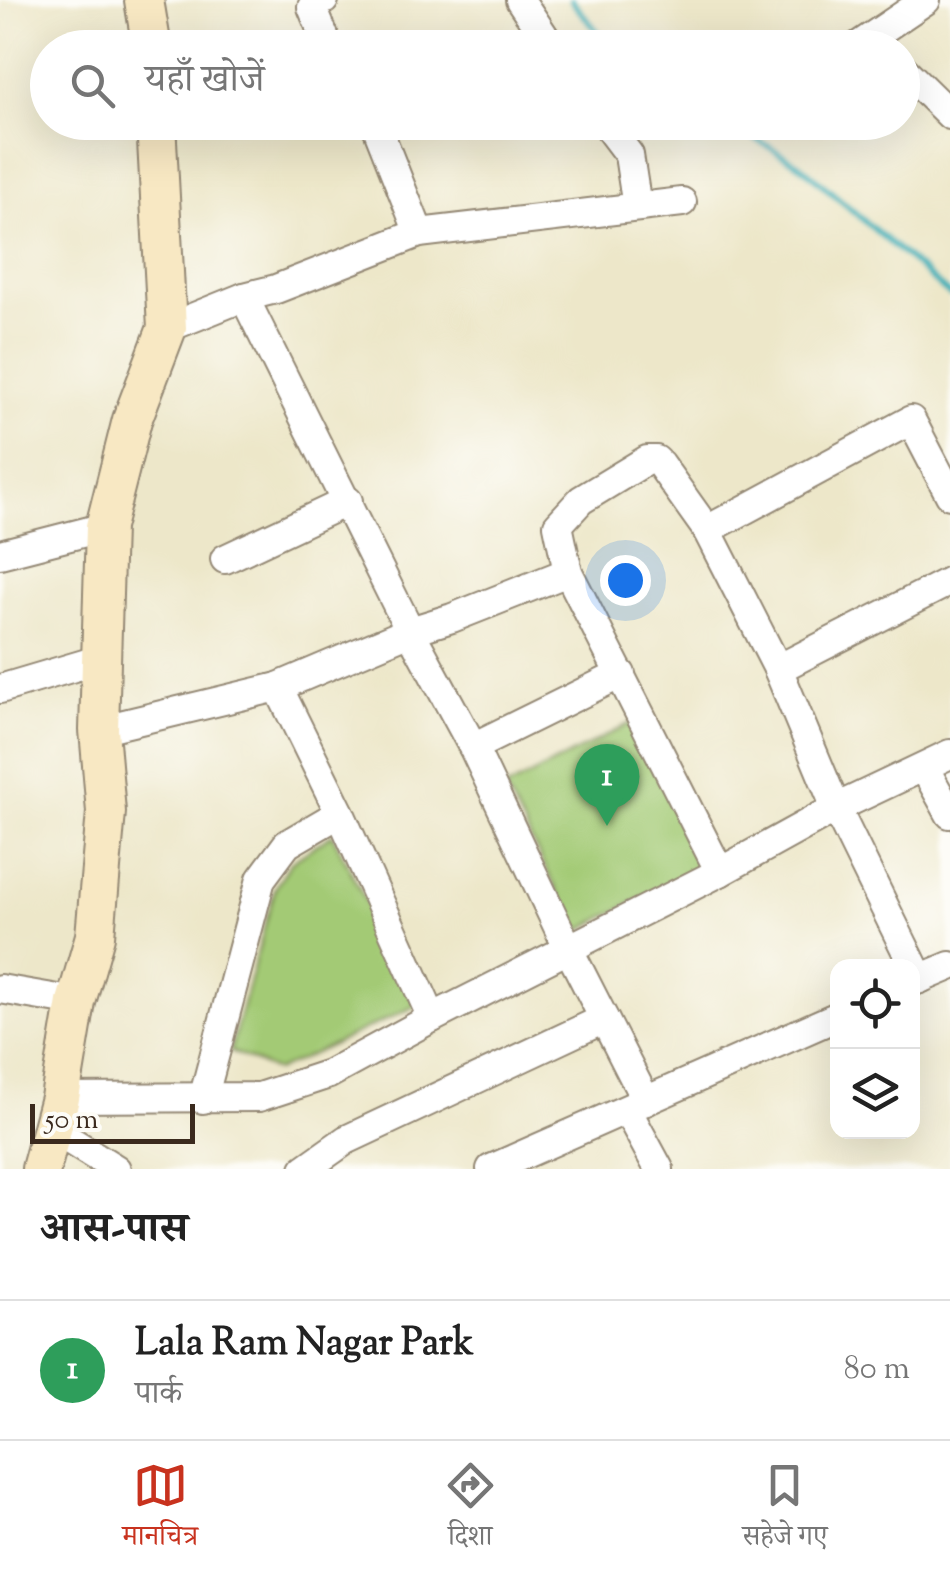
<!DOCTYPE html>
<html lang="hi">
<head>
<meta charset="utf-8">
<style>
	body { margin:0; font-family:"Sorts Mill Goudy","Noto Serif Devanagari",serif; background:#f6f6f6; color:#222 }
	.controls { position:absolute; right:30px; bottom:30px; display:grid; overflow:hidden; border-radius:20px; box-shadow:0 10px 40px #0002 }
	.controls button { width:90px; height:90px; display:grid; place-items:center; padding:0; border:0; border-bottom:2px solid #e0e0e0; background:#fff; color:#222; font:50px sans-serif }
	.scale { position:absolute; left:30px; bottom:25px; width:165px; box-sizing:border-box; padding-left:10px; border:5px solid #3b2a1e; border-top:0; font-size:28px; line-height:35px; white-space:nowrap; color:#3b2a1e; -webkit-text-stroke:8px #fdfcf7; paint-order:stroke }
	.you { position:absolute; left:625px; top:580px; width:35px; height:35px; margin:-25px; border:8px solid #fff; border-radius:50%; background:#1a73e8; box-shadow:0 0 0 15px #1a73e833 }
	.badge { display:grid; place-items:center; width:65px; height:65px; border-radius:50%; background:#c8321e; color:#fff; font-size:32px; font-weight:700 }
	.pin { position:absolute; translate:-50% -82px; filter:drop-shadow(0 2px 5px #0008) }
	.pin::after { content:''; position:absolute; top:52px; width:35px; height:30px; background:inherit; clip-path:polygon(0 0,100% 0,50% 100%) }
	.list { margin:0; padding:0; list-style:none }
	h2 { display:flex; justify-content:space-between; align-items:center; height:130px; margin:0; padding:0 40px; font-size:42px }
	h2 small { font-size:32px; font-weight:400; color:#767676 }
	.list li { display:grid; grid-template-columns:65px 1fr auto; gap:30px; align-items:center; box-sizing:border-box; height:140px; padding:0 40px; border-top:2px solid #e0e0e0 }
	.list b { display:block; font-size:38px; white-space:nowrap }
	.list p { margin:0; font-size:32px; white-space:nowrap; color:#767676 }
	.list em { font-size:32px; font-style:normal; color:#767676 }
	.icon { flex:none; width:55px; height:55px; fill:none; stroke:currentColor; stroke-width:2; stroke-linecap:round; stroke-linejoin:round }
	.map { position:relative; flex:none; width:950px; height:1169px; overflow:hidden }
	.search { position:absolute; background:#fff; box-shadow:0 10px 40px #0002; left:30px; right:30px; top:30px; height:110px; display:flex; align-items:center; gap:25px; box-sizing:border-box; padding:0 35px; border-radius:55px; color:#767676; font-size:38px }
	.sheet { height:270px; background:#fff }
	nav { display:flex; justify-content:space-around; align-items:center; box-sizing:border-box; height:140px; border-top:2px solid #e0e0e0; background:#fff; font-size:28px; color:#767676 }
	nav a { display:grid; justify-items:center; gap:5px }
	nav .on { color:#c8321e }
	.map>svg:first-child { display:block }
	.green { fill:#a3ca74; stroke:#6f7a49; stroke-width:2.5 }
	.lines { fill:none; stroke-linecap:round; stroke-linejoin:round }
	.stream { stroke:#3fb0b8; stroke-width:6 }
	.street-casing { stroke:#948874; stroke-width:32 }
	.secondary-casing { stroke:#948874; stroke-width:42 }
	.street { stroke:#fff; stroke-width:28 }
	.secondary { stroke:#f8e8c3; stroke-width:38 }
</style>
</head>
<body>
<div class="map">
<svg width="950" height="1169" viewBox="0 0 950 1169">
	<rect width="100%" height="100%" fill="#fdfcf7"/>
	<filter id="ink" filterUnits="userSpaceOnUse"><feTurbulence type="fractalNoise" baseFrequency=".01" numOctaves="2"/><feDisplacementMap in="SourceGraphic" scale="20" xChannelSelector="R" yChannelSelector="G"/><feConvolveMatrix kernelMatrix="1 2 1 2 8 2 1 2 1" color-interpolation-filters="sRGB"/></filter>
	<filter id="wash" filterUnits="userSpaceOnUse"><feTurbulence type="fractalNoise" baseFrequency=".0048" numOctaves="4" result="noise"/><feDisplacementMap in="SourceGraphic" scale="40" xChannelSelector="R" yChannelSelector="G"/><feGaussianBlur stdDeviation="2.25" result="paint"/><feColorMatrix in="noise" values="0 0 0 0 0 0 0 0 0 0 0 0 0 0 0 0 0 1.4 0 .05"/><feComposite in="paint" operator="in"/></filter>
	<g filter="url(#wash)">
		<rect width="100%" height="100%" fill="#ede7c9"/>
		<g class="green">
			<polygon points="635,721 709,863 578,931 505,789"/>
			<polygon points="332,834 418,1005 276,1071 230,1051 276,886 291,862"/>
		</g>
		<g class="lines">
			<g class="stream">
				<polyline points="571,0 611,48"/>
				<polyline points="727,122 800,165 950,295"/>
			</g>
		</g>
	</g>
	<g filter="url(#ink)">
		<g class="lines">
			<g class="street-casing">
				<g id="street">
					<polyline points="324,0 312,7 329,48"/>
					<polyline points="520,0 552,48"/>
					<polyline points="855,48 926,0"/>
					<polyline points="902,68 950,115"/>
					<polyline points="375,122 419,233"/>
					<polyline points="604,122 629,155 637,207"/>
					<polyline points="244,297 410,631 473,747 568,948 646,1101"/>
					<polyline points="167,328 244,297 276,289 419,233 682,202"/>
					<polyline points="707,530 911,420 950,495"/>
					<polyline points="0,554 105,527"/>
					<polyline points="225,559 348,501"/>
					<polyline points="778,669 950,581"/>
					<polyline points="278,687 340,813 432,1018"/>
					<polyline points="0,689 101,659"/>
					<polyline points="99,730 278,687 410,631 452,618 568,572"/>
					<polyline points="473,747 621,674"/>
					<polyline points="924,767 950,814"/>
					<polyline points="720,872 568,572 558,525 581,500 647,460 656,460 660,464 707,530 778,669 836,808 920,979"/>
					<polyline points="912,982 950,966"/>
					<polyline points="0,989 76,1002"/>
					<polyline points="60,1098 259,1097 329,1074 432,1018 720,872 836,808 950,754"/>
					<polyline points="203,1099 261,879 287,844 340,813"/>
					<polyline points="627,1110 659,1169"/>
					<polyline points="52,1129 116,1169"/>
					<polyline points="305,1169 346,1140 604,1019"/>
					<polyline points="491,1169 838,1016"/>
				</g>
			</g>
			<g class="secondary-casing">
				<g id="secondary">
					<polyline points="144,0 152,48"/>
					<polyline points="41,1169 60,1098 76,1002 95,936 106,812 99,730 105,527 132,420 167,328 156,122"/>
				</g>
			</g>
			<use href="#street" class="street"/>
			<use href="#secondary" class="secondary"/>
		</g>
	</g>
</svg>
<div class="controls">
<button><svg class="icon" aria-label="locate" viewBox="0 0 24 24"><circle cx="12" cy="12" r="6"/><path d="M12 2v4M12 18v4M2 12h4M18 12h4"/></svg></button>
<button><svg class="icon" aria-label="layers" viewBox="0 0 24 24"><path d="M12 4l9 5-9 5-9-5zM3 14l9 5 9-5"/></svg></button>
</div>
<div class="scale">50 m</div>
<div class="you"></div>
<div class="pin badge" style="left:607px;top:826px;background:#2e9e5b">1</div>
<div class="search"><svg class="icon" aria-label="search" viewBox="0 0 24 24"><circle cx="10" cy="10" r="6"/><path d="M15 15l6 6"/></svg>यहाँ खोजें</div>
</div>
<section class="sheet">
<h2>आस-पास<small></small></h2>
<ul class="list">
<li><span class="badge" style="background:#2e9e5b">1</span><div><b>Lala Ram Nagar Park</b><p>पार्क</p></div><em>80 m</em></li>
</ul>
</section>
<nav>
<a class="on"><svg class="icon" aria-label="map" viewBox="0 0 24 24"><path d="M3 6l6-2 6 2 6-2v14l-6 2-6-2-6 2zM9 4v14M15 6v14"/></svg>मानचित्र</a>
<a><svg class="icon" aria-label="directions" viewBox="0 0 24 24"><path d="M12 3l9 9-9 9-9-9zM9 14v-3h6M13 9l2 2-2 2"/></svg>दिशा</a>
<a><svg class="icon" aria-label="saved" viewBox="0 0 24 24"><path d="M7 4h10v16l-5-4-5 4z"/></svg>सहेजे गए</a>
</nav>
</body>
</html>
